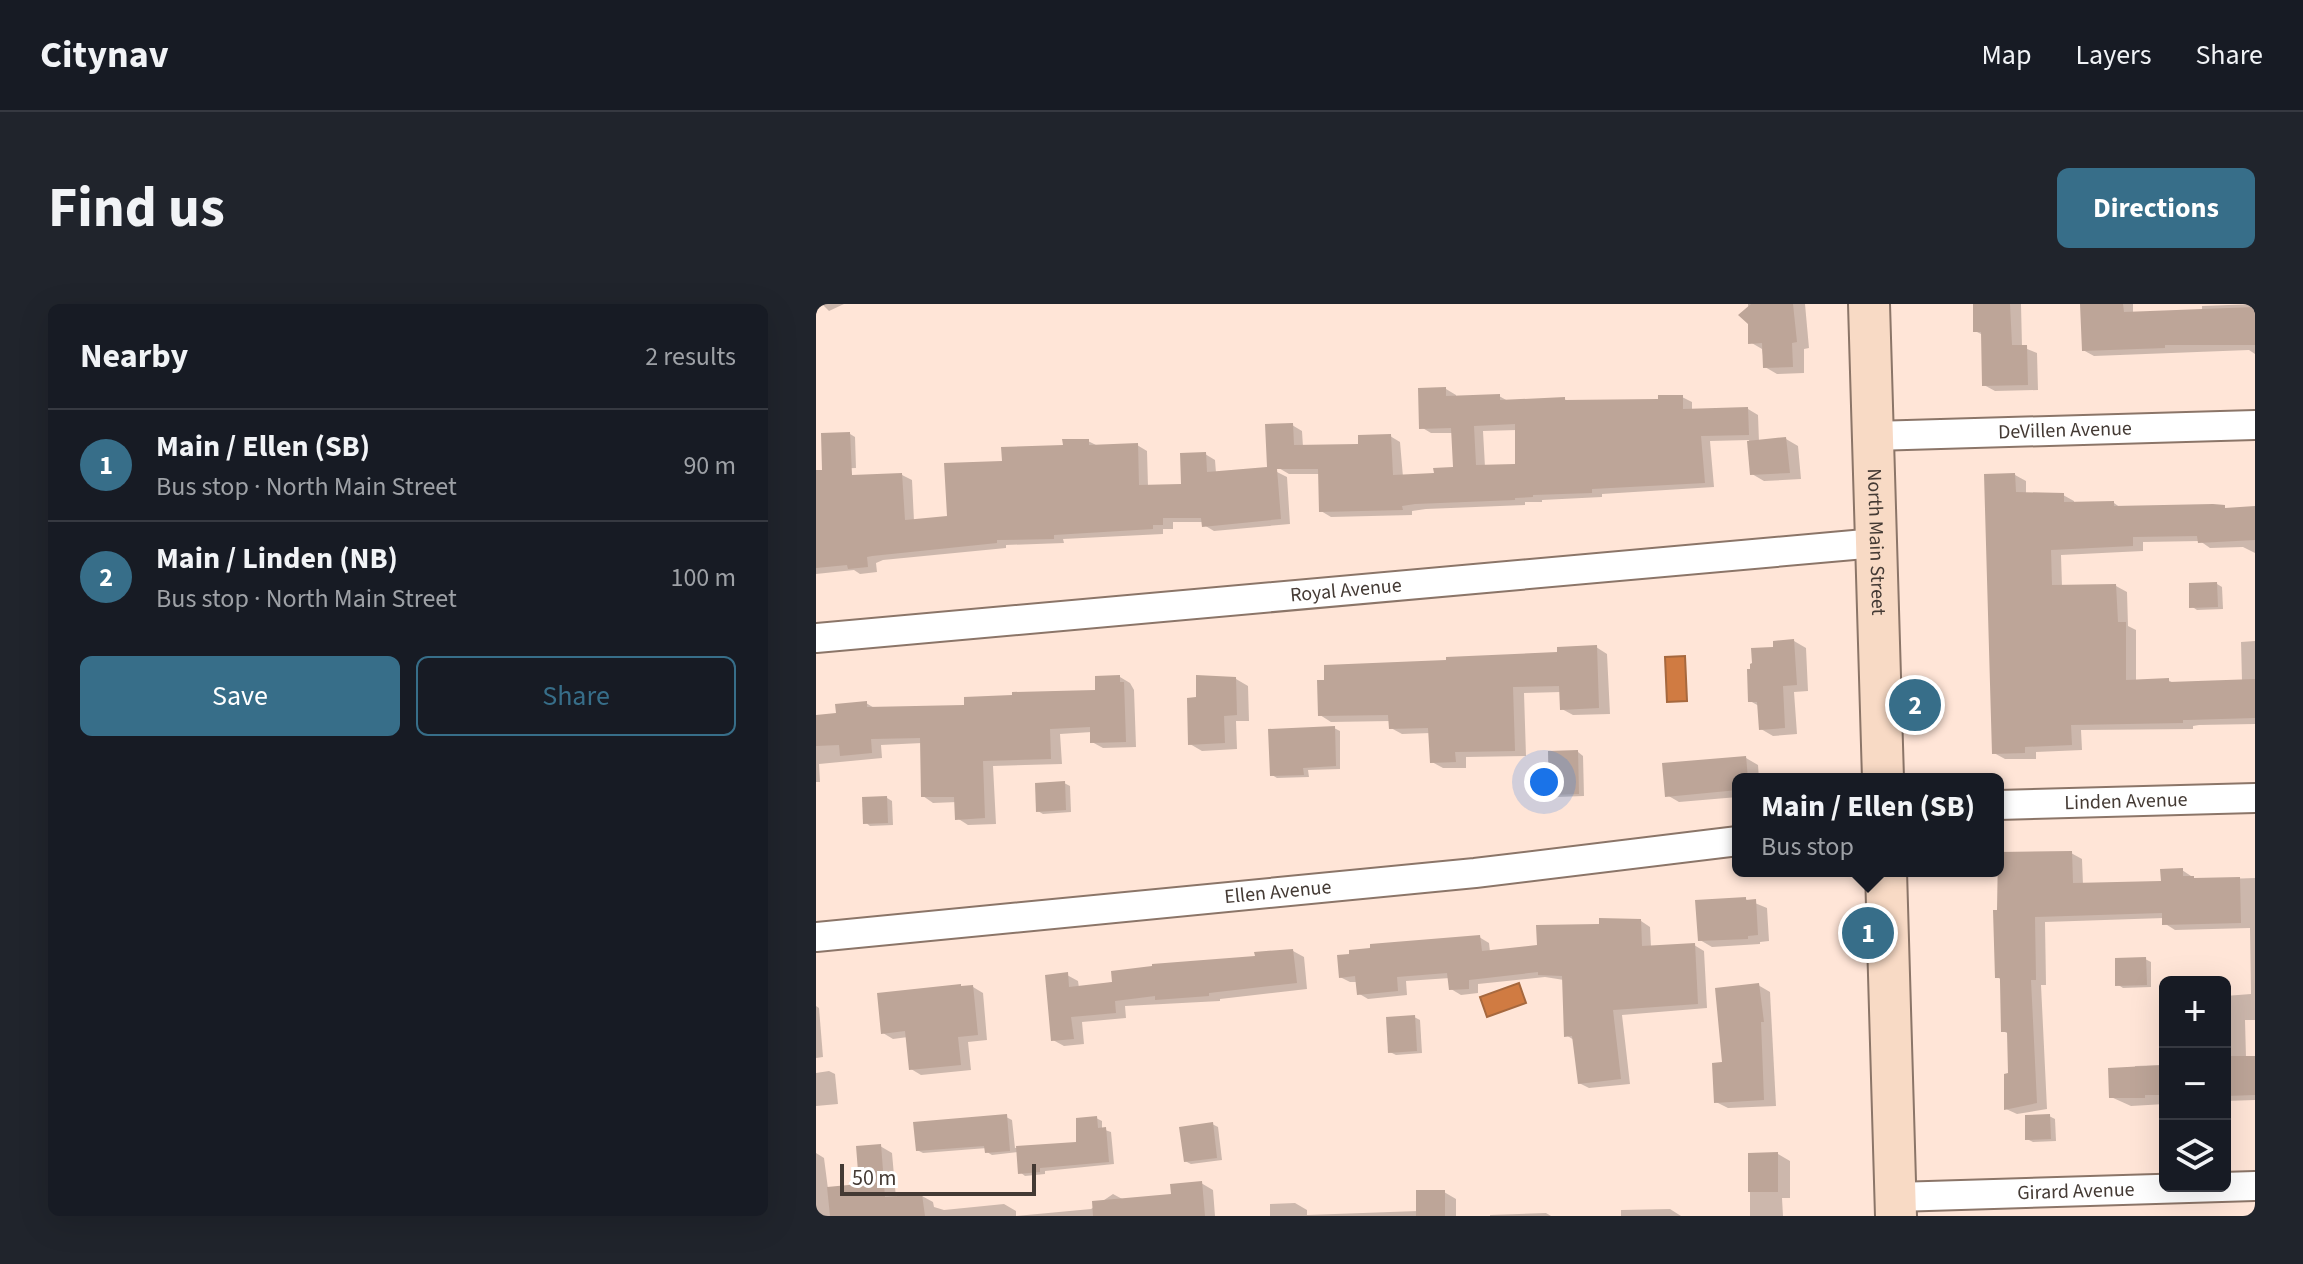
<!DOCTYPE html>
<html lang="en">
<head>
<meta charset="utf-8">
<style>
	body { margin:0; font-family:"Source Sans 3",sans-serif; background:#20242c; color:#f1f3f6 }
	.controls { position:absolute; right:24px; bottom:24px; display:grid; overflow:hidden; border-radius:12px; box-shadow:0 8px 32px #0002 }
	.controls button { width:72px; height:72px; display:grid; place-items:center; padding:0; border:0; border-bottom:2px solid #363941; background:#171b24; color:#f1f3f6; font:40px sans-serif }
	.scale { position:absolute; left:24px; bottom:20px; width:196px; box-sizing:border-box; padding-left:8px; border:4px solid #443a34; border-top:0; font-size:22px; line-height:28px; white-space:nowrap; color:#443a34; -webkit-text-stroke:6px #fff; paint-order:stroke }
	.you { position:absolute; left:728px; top:478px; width:28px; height:28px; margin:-20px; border:6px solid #fff; border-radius:50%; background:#1a73e8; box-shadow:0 0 0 12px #1a73e833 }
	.badge { display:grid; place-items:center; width:52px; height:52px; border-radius:50%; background:#376e89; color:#fff; font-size:26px; font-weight:700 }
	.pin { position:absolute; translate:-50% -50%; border:4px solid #fff; box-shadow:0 2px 8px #0006 }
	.popup { position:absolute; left:916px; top:469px; width:272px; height:104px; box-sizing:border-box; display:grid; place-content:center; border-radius:12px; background:#171b24; filter:drop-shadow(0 2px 6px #0005); font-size:26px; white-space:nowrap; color:#9ea1a6 }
	.popup b { font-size:30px; color:#f1f3f6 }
	.popup::after { content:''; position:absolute; left:50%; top:100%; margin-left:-16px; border:16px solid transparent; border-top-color:#171b24 }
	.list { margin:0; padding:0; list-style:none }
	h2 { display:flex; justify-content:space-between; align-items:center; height:104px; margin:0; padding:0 32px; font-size:34px }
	h2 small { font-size:26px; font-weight:400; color:#9ea1a6 }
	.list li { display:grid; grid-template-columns:52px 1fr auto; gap:24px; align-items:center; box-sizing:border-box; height:112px; padding:0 32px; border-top:2px solid #363941 }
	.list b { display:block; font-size:30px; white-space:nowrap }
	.list p { margin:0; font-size:26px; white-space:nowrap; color:#9ea1a6 }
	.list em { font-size:26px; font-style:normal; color:#9ea1a6 }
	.actions { display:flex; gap:16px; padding:24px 32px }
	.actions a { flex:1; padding:18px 0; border:2px solid #376e89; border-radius:12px; text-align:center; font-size:28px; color:#376e89 }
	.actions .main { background:#376e89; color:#fff }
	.icon { flex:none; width:44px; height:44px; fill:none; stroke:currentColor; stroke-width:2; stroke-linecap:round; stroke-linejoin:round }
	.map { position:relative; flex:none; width:1439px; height:912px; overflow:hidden; border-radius:12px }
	header { display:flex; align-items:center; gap:48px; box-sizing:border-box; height:112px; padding:0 40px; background:#171b24; border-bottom:2px solid #363941 }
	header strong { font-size:38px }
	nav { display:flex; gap:44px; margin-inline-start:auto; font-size:28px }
	.intro { display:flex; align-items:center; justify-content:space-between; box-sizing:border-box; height:192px; padding:0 48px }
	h1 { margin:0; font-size:56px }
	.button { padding:20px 36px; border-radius:12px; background:#376e89; color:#fff; font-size:28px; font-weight:700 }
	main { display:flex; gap:48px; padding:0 48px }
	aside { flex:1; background:#171b24; border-radius:12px; box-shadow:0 8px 32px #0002 }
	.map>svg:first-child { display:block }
	.water { fill:#d07b42; stroke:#a6683e; stroke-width:2 }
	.shadow { fill:#0003; fill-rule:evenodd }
	.building { fill:#bda598; fill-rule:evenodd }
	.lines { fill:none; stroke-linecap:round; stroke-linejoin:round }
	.street-casing { stroke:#8b7568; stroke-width:32 }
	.secondary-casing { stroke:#8b7568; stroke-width:44 }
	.street { stroke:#fff; stroke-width:28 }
	.secondary { stroke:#f8dac5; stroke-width:40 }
	.labels { text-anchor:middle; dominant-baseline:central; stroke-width:6; stroke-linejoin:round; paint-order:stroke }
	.street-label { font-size:20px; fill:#443a34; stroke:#fff }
</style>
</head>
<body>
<header>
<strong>Citynav</strong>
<nav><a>Map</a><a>Layers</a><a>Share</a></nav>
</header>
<div class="intro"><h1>Find us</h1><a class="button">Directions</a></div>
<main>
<aside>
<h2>Nearby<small>2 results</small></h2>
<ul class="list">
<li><span class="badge">1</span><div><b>Main / Ellen (SB)</b><p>Bus stop · North Main Street</p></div><em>90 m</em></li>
<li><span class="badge">2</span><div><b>Main / Linden (NB)</b><p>Bus stop · North Main Street</p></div><em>100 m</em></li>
</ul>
<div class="actions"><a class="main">Save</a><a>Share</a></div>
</aside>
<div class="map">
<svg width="1439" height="912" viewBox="0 0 1439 912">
	<rect width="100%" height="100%" fill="#ffe5d7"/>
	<g class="water">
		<polygon points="869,352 871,397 851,398 849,353"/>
		<polygon points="703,679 710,699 671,713 664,693"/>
	</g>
	<g class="shadow">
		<polygon points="6,0 28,0 13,7"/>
		<polygon points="932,0 989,0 993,44 988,45 988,69 961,70 949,63 946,45 934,38"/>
		<polygon points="1159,0 1205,0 1206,43 1221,49 1222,86 1179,87 1168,81 1167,31 1159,27"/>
		<polygon points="1266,0 1317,0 1317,9 1386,7 1386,2 1439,0 1439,50 1433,46 1278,52 1267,46"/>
		<path d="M630,85L640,91V94L683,92L692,97L748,95L754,98L844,97L866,93L876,98V107L932,105L942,111L943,138L970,135L982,142L985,175L948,177L936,170L933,136L894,137L898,183L786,190V193L726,196V198H709V201L610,205L596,207V211L515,213L505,207L504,170H473L461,163V168L471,173L474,220L398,227L388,221V218H357V225H347V230L247,235L248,239L190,241V244L67,256L60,259L61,268L44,270L38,266L0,270V222L86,171L96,176L98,217L133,214L188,159L272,137L282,142L321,141L331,147L332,183L367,182L389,150L399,156L400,169L453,165L476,121L486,127L487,143L544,142L574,132L584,138L587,173L620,171L639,165L637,129H615L605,123ZM701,126V162L669,163L667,127Z"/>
		<polygon points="34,130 39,133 40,164 14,165"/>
		<polygon points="1199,171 1210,177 1210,190 1247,191 1258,197 1258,200 1298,199 1305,204 1439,204 1439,249 1427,243 1394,244 1384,237 1327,238 1327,247 1245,251 1246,283 1300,282 1311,288 1312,322 1320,326 1320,377 1352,376 1359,380 1426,377 1425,338 1439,337 1439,420 1383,421 1377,422 1377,425 1265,426 1266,446 1220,448 1220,455 1189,455 1178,449"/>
		<polygon points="1401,280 1406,283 1407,305 1381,306 1375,302"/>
		<polygon points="978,337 990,344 992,387 978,388 981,430 957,432 945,425 943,402 934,397 959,345"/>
		<polygon points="780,343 791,350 794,410 757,411 746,405 745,388 708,389 710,452 650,453 650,464 627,464 616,458 615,429 586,430 575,424 574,417 515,418 504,411 743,349"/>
		<polygon points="304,373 314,379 318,386 320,443 287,444 276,438 276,428 244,430 246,460 177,462 180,520 152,521 141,514 141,498 117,499 107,492 106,439 65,441 66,454 3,460 4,478 0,478 0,412 22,411 50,399 60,405 150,403 281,388"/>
		<polygon points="420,375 432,382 433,417 420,417 421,445 386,447 374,440 383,395"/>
		<polygon points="518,424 524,427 524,465 492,466 493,473 461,474 456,471"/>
		<polygon points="762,448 767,452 768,492 741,493 735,490"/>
		<polygon points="930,454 942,461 943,475 922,475 922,493 863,498 851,491"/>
		<polygon points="248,479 254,482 255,508 227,510 222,507"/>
		<polygon points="71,494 76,497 77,521 54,522 49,518"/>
		<polygon points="1255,549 1266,555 1267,581 1347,579 1366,566 1381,576 1439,574 1439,716 1429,716 1430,754 1439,754 1439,796 1409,797 1409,692 1435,690 1434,624 1359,626 1348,619 1348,614 1229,618 1230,681 1225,681 1231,805 1201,810 1190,805 1194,771 1193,730 1187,727 1186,676 1181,673"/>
		<polygon points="929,595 951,604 953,637 944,638 944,640 896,643 884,636"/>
		<polygon points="825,617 834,623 835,643 878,641 888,647 891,704 806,711 814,780 773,784 763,779 758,736 750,731 748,676 729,673 662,680 662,689 645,691 635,685 634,674 590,677 591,691 552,695 542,689 541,678 534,678 524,673 663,633 673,639 674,648 723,643 785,622"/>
		<polygon points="477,647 488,653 491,685 404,695 404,697 309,702 310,714 266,718 268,740 248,742 237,736 251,671 262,677 263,684"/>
		<polygon points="1329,655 1335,658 1335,683 1307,684 1301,680"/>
		<polygon points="942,681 954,688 960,802 912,804 900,798"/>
		<polygon points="157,683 167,689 171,736 152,738 155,766 105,771 95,765 92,733 77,735 67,729"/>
		<polygon points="0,702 3,704 7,753 0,754"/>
		<polygon points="598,713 604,716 606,749 580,751 574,748"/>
		<polygon points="1349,761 1349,800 1315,802 1295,793 1319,765 1319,762"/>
		<polygon points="13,767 19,770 22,800 0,802 0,769"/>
		<polygon points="1233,812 1239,815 1240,837 1217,838 1211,835"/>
		<polygon points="190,813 196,816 199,844 262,839 280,814 286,817 286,825 295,828 298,860 229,867 229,870 209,872 204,868 202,848 176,851 171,848 171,844 107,849 101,846"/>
		<polygon points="396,820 402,823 406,856 375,860 369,857"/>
		<polygon points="64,842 76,849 80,894 106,892 117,898 118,903 128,906 188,900 200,907 200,912 275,905 297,890 308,896 357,891 385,879 397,886 399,912 0,912 0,849 8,854 12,885 45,882"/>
		<polygon points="962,850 974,857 974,894 966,894 967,912 934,912 934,851"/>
		<polygon points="628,888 640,895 640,912 454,912 454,900 479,899 491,906 491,911 602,907"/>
		<polygon points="854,905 865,912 805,912 805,906"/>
		<polygon points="730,909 735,912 674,912 674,911"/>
	</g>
	<g class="building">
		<polygon points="935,0 977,0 981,38 976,39 977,63 947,64 946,39 932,40 932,20 922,11"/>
		<polygon points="1157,0 1194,0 1196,41 1211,41 1212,81 1166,82 1165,28 1157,28"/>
		<polygon points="1264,0 1307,0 1308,8 1439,3 1439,41 1349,41 1349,44 1266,47"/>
		<path d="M630,83V92L684,90V96L749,93V96L842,95V91H867V105L932,103L933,131L885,132L889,179L776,185V189L717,191V193L699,194V196L599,200L586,202L587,206L503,208L502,165H461L465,215L386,223L385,214H347V221H337V225L238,231V235L181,236V239L56,252L51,253L52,263L32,265L31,261L0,264V166H6L5,129L34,128L36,171L86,169L89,216L131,212L128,159L186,157L185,143L247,141L246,135H273V141L322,139L323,181L365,180L364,149L390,148L391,168L451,163L449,120L477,119L478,141L542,140V131L575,130L577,171L618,169L617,164L637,163L635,124L603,125L602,84ZM699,120V160L660,161L658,122Z"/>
		<polygon points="970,133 974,169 934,171 931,137"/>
		<polygon points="1199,169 1200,188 1248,189 1248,198 1298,197 1298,202 1397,200 1409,201 1409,204 1439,202 1439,236 1382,239 1381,232 1317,233 1317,242 1235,246 1236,281 1300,280 1302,318 1310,318 1310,376 1353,374 1353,378 1439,375 1439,414 1371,416 1367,416 1367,419 1255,421 1256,441 1209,443 1209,449 1176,450 1168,170"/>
		<polygon points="1401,278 1402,303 1373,304 1373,279"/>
		<polygon points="978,335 981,381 967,382 969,424 943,426 941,398 932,398 931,365 934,365 934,360 936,359 935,344 957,343 957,337"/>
		<polygon points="781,341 783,404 744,406 743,382 697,383 699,447 639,448 640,458 614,459 612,424 573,425 572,411 502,412 501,376 508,376 508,361 630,356 630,353 741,348 741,343"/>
		<polygon points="304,371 304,378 308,378 310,438 274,439 274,423 234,425 235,455 167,457 169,514 139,516 138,493 105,493 104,434 55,435 56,449 24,452 23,441 0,442 0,411 20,409 19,400 51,397 51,403 148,401 148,393 196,391 196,388 279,386 279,372"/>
		<polygon points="380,371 420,373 421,411 408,412 409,439 372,441 371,394 380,393"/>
		<polygon points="519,422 520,462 487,464 488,471 454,472 452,425"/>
		<polygon points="762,446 763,490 733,491 732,447"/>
		<polygon points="930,452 932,475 922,475 922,486 849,493 846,459"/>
		<polygon points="249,477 250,506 220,508 219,479"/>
		<polygon points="71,492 72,519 47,520 46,493"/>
		<polygon points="1256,547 1257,579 1345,577 1344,565 1367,564 1367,572 1378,572 1378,574 1424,573 1425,619 1346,621 1346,609 1219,613 1220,676 1215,676 1221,799 1188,806 1188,770 1192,769 1191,728 1185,728 1184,677 1184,674 1179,674 1177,606 1181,606 1182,548"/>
		<polygon points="930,593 930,596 940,595 942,631 932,632 932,635 882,637 879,596"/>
		<polygon points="783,614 825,615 826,642 879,639 882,700 797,706 805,775 762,780 756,732 748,733 746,672 722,671 722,668 653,676 653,685 633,686 631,669 581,673 582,687 541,691 539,672 523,674 521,651 533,650 533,646 554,644 554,640 664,631 666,647 721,641 720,621 783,620"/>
		<polygon points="477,645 481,679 393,689 393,692 339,696 339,692 299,697 300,709 255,713 258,735 235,737 229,671 252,668 253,683 296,678 295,667 336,662 336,660 439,652 438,648"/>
		<polygon points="1330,653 1331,681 1299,682 1299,654"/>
		<polygon points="943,679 948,718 945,718 948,796 898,799 896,759 906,758 899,684"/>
		<polygon points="145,680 145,682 157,681 162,731 142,733 145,761 93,766 89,727 65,730 61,689"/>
		<polygon points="599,711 601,747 572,749 570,713"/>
		<polygon points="1409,752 1439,752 1439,791 1409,792"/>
		<polygon points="1349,761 1349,791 1329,791 1329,794 1293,794 1292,764"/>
		<polygon points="191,810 194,847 169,849 168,842 100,847 97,818"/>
		<polygon points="1234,810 1235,835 1209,836 1209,811"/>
		<polygon points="281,812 282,824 290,823 293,858 224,864 224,868 202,870 200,842 260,838 260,814"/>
		<polygon points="397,818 401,854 368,858 363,823"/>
		<polygon points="65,840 69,893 106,890 109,912 14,912 11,883 43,880 40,842"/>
		<polygon points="962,848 962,888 932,888 932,849"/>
		<polygon points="386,877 389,912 277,912 276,897 355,890 354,880"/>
		<rect x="600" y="886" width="29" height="26"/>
	</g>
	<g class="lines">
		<g class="street-casing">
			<g id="street">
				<path id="s1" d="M1057,132L1439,121"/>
				<path id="s2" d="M0,334L1060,239"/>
				<path id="s3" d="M1182,501L1439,494"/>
				<path id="s4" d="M0,633L659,569L922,537"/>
				<path id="s5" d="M1080,893L1439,882"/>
			</g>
		</g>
		<g class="secondary-casing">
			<g id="secondary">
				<path id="s6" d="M1053,0L1067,475"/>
				<polyline points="1070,567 1080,912"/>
			</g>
		</g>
		<use href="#street" class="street"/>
		<use href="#secondary" class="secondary"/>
	</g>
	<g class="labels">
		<g class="street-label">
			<text stroke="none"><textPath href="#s1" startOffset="192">DeVillen Avenue</textPath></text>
			<text stroke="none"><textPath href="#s6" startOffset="238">North Main Street</textPath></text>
			<text stroke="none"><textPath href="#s2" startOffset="532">Royal Avenue</textPath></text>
			<text stroke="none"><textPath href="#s3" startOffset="128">Linden Avenue</textPath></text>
			<text stroke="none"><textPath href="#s4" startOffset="464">Ellen Avenue</textPath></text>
			<text stroke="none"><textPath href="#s5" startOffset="180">Girard Avenue</textPath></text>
		</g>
	</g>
</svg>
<div class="controls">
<button>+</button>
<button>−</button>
<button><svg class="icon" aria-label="layers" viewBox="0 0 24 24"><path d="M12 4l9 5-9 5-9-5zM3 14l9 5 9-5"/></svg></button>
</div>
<div class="scale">50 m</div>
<div class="you"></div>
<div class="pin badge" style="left:1052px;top:629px">1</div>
<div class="popup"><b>Main / Ellen (SB)</b>Bus stop</div>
<div class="pin badge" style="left:1099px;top:401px">2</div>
</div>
</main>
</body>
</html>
